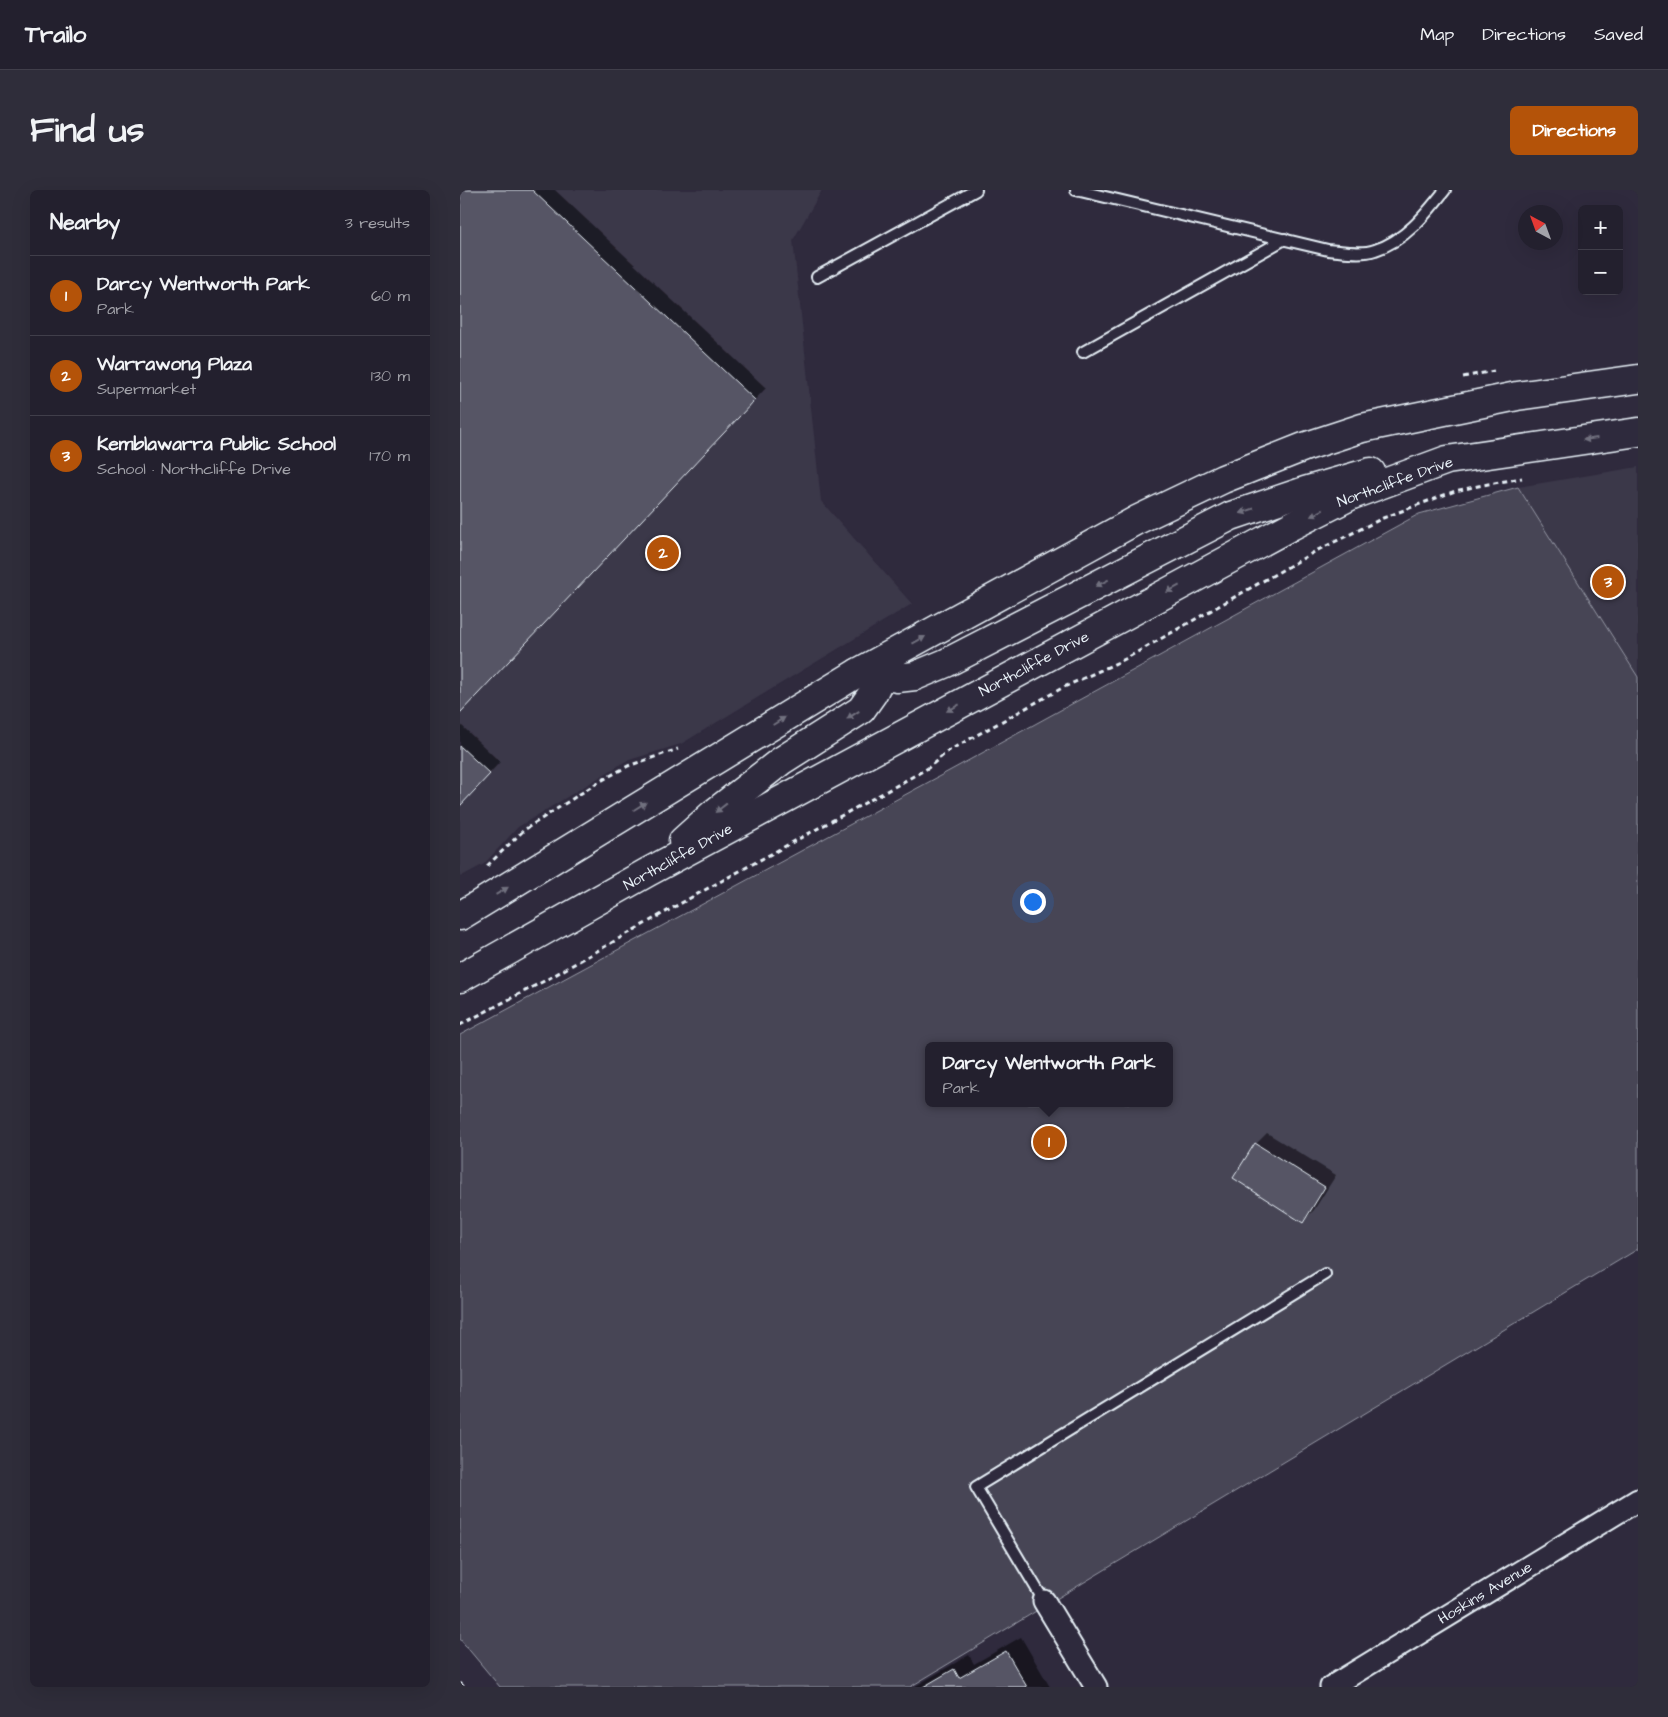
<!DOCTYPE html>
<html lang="en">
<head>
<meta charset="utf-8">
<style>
	body { margin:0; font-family:"Architects Daughter",sans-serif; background:#2f2d3a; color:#f1f3f6 }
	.controls { position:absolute; right:15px; top:15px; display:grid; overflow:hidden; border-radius:8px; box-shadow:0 5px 20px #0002 }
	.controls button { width:45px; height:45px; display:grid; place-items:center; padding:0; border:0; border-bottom:1px solid #403e4a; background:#23202e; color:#f1f3f6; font:25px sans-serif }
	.compass { position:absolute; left:1058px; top:15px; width:45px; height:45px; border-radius:50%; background:#23202e; box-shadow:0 5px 20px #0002; rotate:319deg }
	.you { position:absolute; left:572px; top:711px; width:18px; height:18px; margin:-12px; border:4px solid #fff; border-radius:50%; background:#1a73e8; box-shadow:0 0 0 8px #1a73e833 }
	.badge { display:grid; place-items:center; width:32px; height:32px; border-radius:50%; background:#b45309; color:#fff; font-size:16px; font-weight:700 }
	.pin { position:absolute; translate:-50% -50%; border:2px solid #fff; box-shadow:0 1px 5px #0006 }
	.popup { position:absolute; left:465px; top:852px; width:248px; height:65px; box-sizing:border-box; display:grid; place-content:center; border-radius:8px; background:#23202e; filter:drop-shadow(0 1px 4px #0005); font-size:16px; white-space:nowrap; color:#a3a3aa }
	.popup b { font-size:19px; color:#f1f3f6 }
	.popup::after { content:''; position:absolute; left:50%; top:100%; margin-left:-10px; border:10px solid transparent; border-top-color:#23202e }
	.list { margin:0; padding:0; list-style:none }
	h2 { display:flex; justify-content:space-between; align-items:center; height:65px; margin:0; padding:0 20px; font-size:21px }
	h2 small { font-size:16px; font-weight:400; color:#a3a3aa }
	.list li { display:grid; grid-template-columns:32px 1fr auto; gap:15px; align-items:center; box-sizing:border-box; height:80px; padding:0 20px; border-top:1px solid #403e4a }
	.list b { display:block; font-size:19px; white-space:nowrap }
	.list p { margin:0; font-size:16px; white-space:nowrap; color:#a3a3aa }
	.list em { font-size:16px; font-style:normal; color:#a3a3aa }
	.map { position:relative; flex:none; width:1178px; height:1497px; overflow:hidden; border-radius:8px }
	header { display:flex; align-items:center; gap:30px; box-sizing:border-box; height:70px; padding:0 25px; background:#23202e; border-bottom:1px solid #403e4a }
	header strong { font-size:24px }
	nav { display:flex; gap:28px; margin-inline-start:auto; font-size:18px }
	.intro { display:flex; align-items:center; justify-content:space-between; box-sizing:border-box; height:120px; padding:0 30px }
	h1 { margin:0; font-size:35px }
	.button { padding:12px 22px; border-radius:8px; background:#b45309; color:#fff; font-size:18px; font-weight:700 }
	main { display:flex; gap:30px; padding:0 30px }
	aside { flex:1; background:#23202e; border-radius:8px; box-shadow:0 5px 20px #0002 }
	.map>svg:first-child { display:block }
	.built { fill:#3b3749 }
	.green { fill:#464455; stroke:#979aa6; fill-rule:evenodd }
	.shadow { fill:#0007 }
	.building { fill:#575565; stroke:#e8f1f8 }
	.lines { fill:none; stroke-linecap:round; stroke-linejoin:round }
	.lane-casing { stroke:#e8f1f8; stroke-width:14 }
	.street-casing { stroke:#e8f1f8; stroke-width:25 }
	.secondary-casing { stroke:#e8f1f8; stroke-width:31 }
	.path { stroke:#e8f1f8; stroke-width:3; stroke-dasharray:5 4; stroke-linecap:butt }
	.lane { stroke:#2f2a3d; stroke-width:10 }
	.street { stroke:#2f2a3d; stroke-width:21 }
	.secondary { stroke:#2f2a3d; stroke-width:28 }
	.oneway { fill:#70707e }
	.labels { text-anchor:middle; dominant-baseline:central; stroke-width:4; stroke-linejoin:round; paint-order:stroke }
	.street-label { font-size:15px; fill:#e8f1f8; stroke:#2f2a3d }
</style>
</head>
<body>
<header>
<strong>Trailo</strong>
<nav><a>Map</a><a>Directions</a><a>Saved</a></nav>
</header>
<div class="intro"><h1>Find us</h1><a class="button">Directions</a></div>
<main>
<aside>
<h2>Nearby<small>3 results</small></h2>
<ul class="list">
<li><span class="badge">1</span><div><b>Darcy Wentworth Park</b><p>Park</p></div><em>60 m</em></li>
<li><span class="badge">2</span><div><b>Warrawong Plaza</b><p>Supermarket</p></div><em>130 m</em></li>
<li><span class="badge">3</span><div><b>Kemblawarra Public School</b><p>School · Northcliffe Drive</p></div><em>170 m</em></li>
</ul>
</aside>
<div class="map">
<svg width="1178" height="1497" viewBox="0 0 1178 1497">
	<rect width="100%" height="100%" fill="#2f2a3d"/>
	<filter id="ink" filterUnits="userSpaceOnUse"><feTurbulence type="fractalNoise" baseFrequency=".02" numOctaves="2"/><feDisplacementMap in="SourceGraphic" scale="10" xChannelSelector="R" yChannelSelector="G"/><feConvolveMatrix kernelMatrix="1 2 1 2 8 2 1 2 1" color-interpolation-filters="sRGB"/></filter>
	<g filter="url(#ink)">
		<g class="built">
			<polygon points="0,0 362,0 333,50 361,311 452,414 221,554 166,571 58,637 24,674 0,687"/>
			<polygon points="1178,277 1178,487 1058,297"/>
		</g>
		<path class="green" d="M1058,297L1178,487V1059L450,1497H40L0,1449V845L491,580L959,324ZM469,856H709V913H469Z"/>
		<g class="shadow">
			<polygon points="0,0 95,0 306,198 0,522"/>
			<polygon points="0,534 40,572 0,615"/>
			<polygon points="807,943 876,985 854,1020 843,1031 796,954"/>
			<polygon points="561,1447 590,1497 454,1497 509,1465 514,1474"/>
		</g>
		<g class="building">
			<polygon points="0,0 72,0 295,210 0,523"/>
			<polygon points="0,556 30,584 0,616"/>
			<polygon points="795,953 865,997 843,1033 773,988"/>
			<polygon points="546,1461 567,1497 463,1497 494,1479 499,1488"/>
		</g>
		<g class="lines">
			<g class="lane-casing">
				<g id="lane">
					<path d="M616,0L868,60C882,61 901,65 915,60C946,50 966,24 985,0"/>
					<polyline points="357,87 516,0"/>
					<polyline points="623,162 825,49"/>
					<polyline points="584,1411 516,1297 865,1084"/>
				</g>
			</g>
			<g class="street-casing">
				<g id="street">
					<polyline points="584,1411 636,1497"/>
					<polyline points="871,1497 1178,1310"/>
				</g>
			</g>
			<g class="secondary-casing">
				<g id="secondary">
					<polyline points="399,482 437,488 455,486 486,473 771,326 845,301 911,282"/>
					<polyline points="223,651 253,624 321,571 401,520 413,503 429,470"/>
					<polyline points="0,726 399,482 677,330 763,289 844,257 902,238 1057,206 1178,189"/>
					<polyline points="0,788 188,682 831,336 892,305 987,270 1178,242"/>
				</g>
			</g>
			<g class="path">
				<polyline points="1003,187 1034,181"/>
				<polyline points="27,676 64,640 137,593 168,576 218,559"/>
				<polyline points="0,835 86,790 232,707 434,597 468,578 488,561 604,497 665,469 856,361 923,328 995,301 1023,295 1062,288"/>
				<polyline points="0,1493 4,1497"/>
			</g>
			<use href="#lane" class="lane"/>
			<use href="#street" class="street"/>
			<use href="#secondary" class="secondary"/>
		</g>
		<defs><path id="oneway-solid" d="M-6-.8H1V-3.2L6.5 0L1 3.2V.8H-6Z" transform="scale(1.25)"/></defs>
		<g class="oneway">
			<use href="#oneway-solid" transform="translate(1130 249) rotate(172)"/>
			<use href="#oneway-solid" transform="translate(787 321) rotate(161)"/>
			<use href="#oneway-solid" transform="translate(857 323) rotate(153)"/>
			<use href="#oneway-solid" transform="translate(642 393) rotate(153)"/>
			<use href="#oneway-solid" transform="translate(713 399) rotate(152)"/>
			<use href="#oneway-solid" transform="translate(459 450) rotate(-29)"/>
			<use href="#oneway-solid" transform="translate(493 518) rotate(152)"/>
			<use href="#oneway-solid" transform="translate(393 525) rotate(147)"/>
			<use href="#oneway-solid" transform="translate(319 531) rotate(-32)"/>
			<use href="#oneway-solid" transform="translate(180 616) rotate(-32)"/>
			<use href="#oneway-solid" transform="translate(261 618) rotate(142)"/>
			<use href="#oneway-solid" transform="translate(42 701) rotate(-31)"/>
		</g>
	</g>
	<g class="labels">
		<g class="street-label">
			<text transform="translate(935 292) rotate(-20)">Northcliffe Drive</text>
			<text transform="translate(574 474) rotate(-28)">Northcliffe Drive</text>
			<text transform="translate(218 667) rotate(-29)">Northcliffe Drive</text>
			<text transform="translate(1025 1403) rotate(-31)">Hoskins Avenue</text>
		</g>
	</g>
</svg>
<div class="controls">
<button>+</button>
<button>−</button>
</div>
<svg class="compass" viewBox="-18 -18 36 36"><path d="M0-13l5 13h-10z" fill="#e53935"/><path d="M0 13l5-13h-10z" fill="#a3a3aa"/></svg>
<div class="you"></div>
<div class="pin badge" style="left:589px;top:952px">1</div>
<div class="popup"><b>Darcy Wentworth Park</b>Park</div>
<div class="pin badge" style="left:203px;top:363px">2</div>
<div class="pin badge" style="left:1148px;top:392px">3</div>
</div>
</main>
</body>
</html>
